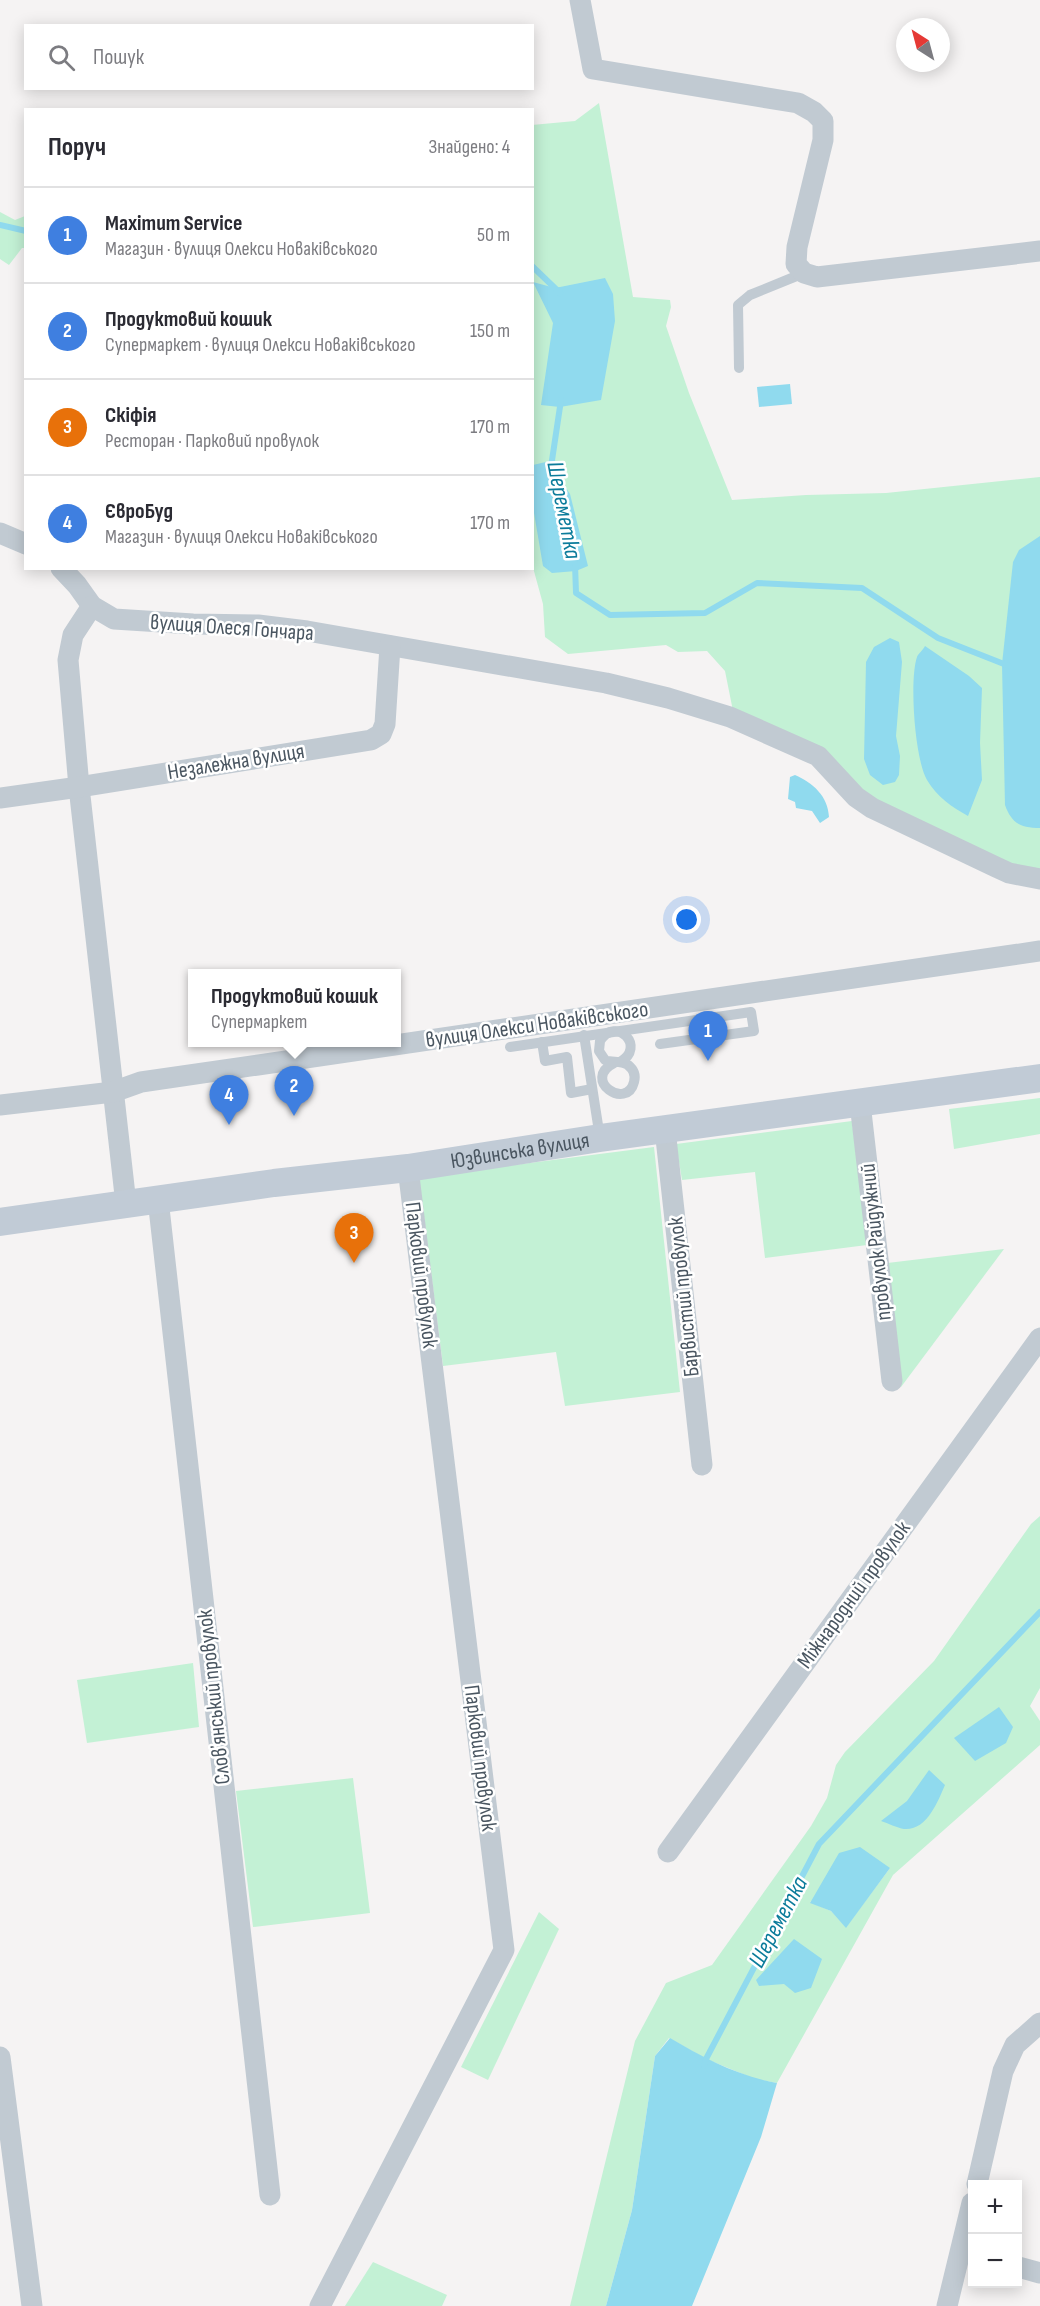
<!DOCTYPE html>
<html lang="uk">
<head>
<meta charset="utf-8">
<style>
	body { margin:0; font-family:"Sofia Sans Condensed",sans-serif; background:#f7f7f7; color:#2b2b33 }
	.controls { position:absolute; right:18px; bottom:18px; display:grid; overflow:hidden; border-radius:0px; box-shadow:0 3px 15px #0003 }
	.controls button { width:54px; height:54px; display:grid; place-items:center; padding:0; border:0; border-bottom:2px solid #e1e1e2; background:#fff; color:#2b2b33; font:30px sans-serif }
	.compass { position:absolute; left:896px; top:18px; width:54px; height:54px; border-radius:50%; background:#fff; box-shadow:0 3px 15px #0003; rotate:324deg }
	.you { position:absolute; left:687px; top:920px; width:21px; height:21px; margin:-15px; border:4px solid #fff; border-radius:50%; background:#1a73e8; box-shadow:0 0 0 9px #1a73e833 }
	.badge { display:grid; place-items:center; width:39px; height:39px; border-radius:50%; background:#b45309; color:#fff; font-size:20px; font-weight:700 }
	.pin { position:absolute; translate:-50% -50px; filter:drop-shadow(0 2px 3px #0008) }
	.pin::after { content:''; position:absolute; top:32px; width:21px; height:18px; background:inherit; clip-path:polygon(0 0,100% 0,50% 100%) }
	.popup { position:absolute; left:188px; top:969px; width:213px; height:78px; box-sizing:border-box; display:grid; place-content:center; border-radius:0px; background:#fff; filter:drop-shadow(0 2px 4px #0005); font-size:20px; white-space:nowrap; color:#7c7c81 }
	.popup b { font-size:22px; color:#2b2b33 }
	.popup::after { content:''; position:absolute; left:50%; top:100%; margin-left:-12px; border:12px solid transparent; border-top-color:#fff }
	.list { margin:0; padding:0; list-style:none }
	h2 { display:flex; justify-content:space-between; align-items:center; height:78px; margin:0; padding:0 24px; font-size:26px }
	h2 small { font-size:20px; font-weight:400; color:#7c7c81 }
	.list li { display:grid; grid-template-columns:39px 1fr auto; gap:18px; align-items:center; box-sizing:border-box; height:96px; padding:0 24px; border-top:2px solid #e1e1e2 }
	.list b { display:block; font-size:22px; white-space:nowrap }
	.list p { margin:0; font-size:20px; white-space:nowrap; color:#7c7c81 }
	.list em { font-size:20px; font-style:normal; color:#7c7c81 }
	.icon { flex:none; width:33px; height:33px; fill:none; stroke:currentColor; stroke-width:2; stroke-linecap:round; stroke-linejoin:round }
	.map { position:relative; flex:none; width:1040px; height:2306px; overflow:hidden }
	.search { position:absolute; background:#fff; box-shadow:0 3px 15px #0003; left:24px; top:24px; width:510px; height:66px; display:flex; align-items:center; gap:15px; box-sizing:border-box; padding:0 21px; border-radius:0px; color:#7c7c81; font-size:22px }
	.panel { position:absolute; background:#fff; box-shadow:0 3px 15px #0003; left:24px; top:108px; width:510px; height:462px; border-radius:0px }
	.map>svg:first-child { display:block }
	.green { fill:#c3f1d5; fill-rule:evenodd }
	.water { fill:#90daee }
	.lines { fill:none; stroke-linecap:round; stroke-linejoin:round }
	.stream { stroke:#90daee; stroke-width:6 }
	.lane { stroke:#c1cad2; stroke-width:10 }
	.street { stroke:#c1cad2; stroke-width:21 }
	.secondary { stroke:#c1cbd6; stroke-width:28 }
	.labels { text-anchor:middle; dominant-baseline:central; stroke-width:5; stroke-linejoin:round; paint-order:stroke }
	.street-label { font-size:22px; fill:#4a5661; stroke:#fff }
	.water-label { font-size:24px; font-style:italic; fill:#0c7c9b; stroke:#fff }
</style>
</head>
<body>
<div class="map">
<svg width="1040" height="2306" viewBox="0 0 1040 2306">
	<rect width="100%" height="100%" fill="#f5f3f3"/>
	<g class="green">
		<polygon points="599,103 633,297 670,300 671,307 666,326 689,393 732,500 806,495 886,493 1040,477 1040,879 872,808 818,756 733,711 725,671 707,651 678,652 666,645 568,654 545,637 543,604 532,564 532,125 575,121"/>
		<polygon points="0,212 15,220 25,216 25,248 22,248 9,265 0,259"/>
		<polygon points="1040,1098 1040,1134 954,1149 949,1109"/>
		<polygon points="852,1121 867,1245 765,1258 755,1172 682,1180 676,1144"/>
		<polygon points="654,1147 680,1392 565,1406 556,1352 443,1366 419,1177"/>
		<polygon points="1004,1249 901,1387 892,1381 879,1264"/>
		<path d="M1040,1516V1688L1030,1706L1040,1721V1745L893,1875L777,2083L755,2079L706,2059L669,2038L655,2056L632,2210L606,2306H570L635,2041L666,1983L712,1965L811,1826L827,1798L836,1765L845,1752L934,1661L1031,1524ZM890,1868L846,1927L831,1911L810,1902Z"/>
		<polygon points="193,1663 199,1727 87,1743 77,1680"/>
		<polygon points="353,1778 370,1913 253,1927 236,1791"/>
		<polygon points="539,1912 559,1929 488,2080 461,2067"/>
		<polygon points="373,2262 447,2295 442,2306 345,2306"/>
	</g>
	<g class="water">
		<polygon points="605,278 613,294 615,321 601,400 560,407 541,405 553,323 533,282 555,288"/>
		<polygon points="790,384 792,404 759,407 757,387"/>
		<polygon points="550,461 560,462 562,482 570,494 588,566 576,571 552,573 543,566 533,507 533,465"/>
		<path d="M1040,536V828C1021,828 1012,824 1005,805L1002,664L1013,562L1019,550Z"/>
		<polygon points="890,638 899,642 902,662 896,736 900,756 899,775 895,782 883,785 870,775 864,759 866,662 874,647"/>
		<path d="M925,646L969,676L982,688L980,743L982,780L968,816C952,807 937,797 927,780C915,760 909,681 917,657C918,654 923,650 925,646Z"/>
		<path d="M795,775C813,783 828,796 829,817L820,823L812,811L796,808L795,802L788,799L790,777Z"/>
		<polygon points="999,1707 1013,1727 1006,1743 975,1761 954,1738"/>
		<path d="M929,1770L945,1785C938,1801 927,1831 904,1829C897,1828 888,1823 881,1821L907,1801Z"/>
		<polygon points="860,1847 890,1868 846,1928 831,1911 810,1903 839,1853"/>
		<polygon points="794,1939 822,1959 811,1988 795,1993 784,1984 759,1986 756,1980"/>
		<path d="M670,2038C704,2058 738,2076 777,2083L761,2137L692,2306H606L632,2210L655,2056Z"/>
	</g>
	<g class="lines">
		<g class="stream">
			<polyline points="0,225 26,231"/>
			<polyline points="532,266 560,293"/>
			<polyline points="551,467 561,400"/>
			<polyline points="575,564 576,593 610,615 705,613 757,583 862,588 938,638 1009,666"/>
			<polyline points="704,2066 706,2059 819,1844 1040,1612"/>
		</g>
		<g class="lane">
			<polyline points="739,368 738,305 750,295 804,273"/>
			<polyline points="584,1035 600,1138"/>
			<polyline points="542,1042 545,1061 567,1057 571,1093 592,1089"/>
			<polyline points="510,1047 751,1012 754,1031 660,1044"/>
			<path d="M614,1063C581,1080 627,1111 634,1082C636,1075 633,1069 628,1065C621,1060 612,1063 605,1060L599,1051L600,1041C616,1015 647,1047 620,1062"/>
		</g>
		<g class="street">
			<polyline points="580,0 593,69 798,103 814,112 823,121 823,140 797,247 796,264 804,273 817,277 1040,251"/>
			<polyline points="0,533 26,544"/>
			<polyline points="61,568 77,585 92,606 114,619 193,624 258,625 307,631 606,683 668,698 730,717 818,756 856,797 872,808 996,867 1009,873 1040,879"/>
			<polyline points="92,606 73,635 68,660 79,787 126,1204"/>
			<polyline points="0,798 79,787 371,740 381,734 385,724 390,646"/>
			<polyline points="860,1103 892,1381"/>
			<polyline points="0,1105 113,1092 141,1082 1040,951"/>
			<polyline points="665,1129 702,1465"/>
			<polyline points="158,1199 270,2195"/>
			<polyline points="668,1852 1040,1338"/>
			<polyline points="0,2057 32,2306"/>
			<polyline points="977,2184 1003,2071 1015,2045 1040,2023"/>
			<polyline points="1018,2267 1040,2273"/>
			<polyline points="320,2306 504,1950 408,1168"/>
			<polyline points="947,2306 972,2203"/>
		</g>
		<path class="secondary" id="s1" d="M0,1222L274,1183L408,1168L600,1138L1040,1078"/>
	</g>
	<g class="labels">
		<g class="street-label">
			<text transform="translate(232 628) rotate(4)">вулиця Олеся Гончара</text>
			<text transform="translate(236 762) rotate(-9)">Незалежна вулиця</text>
			<text transform="translate(537 1025) rotate(-8)">вулиця Олекси Новаківського</text>
			<text stroke="none"><textPath href="#s1" startOffset="525">Юзвинська вулиця</textPath></text>
			<text transform="translate(876 1242) rotate(-96)">провулок Райдужний</text>
			<text transform="translate(421 1275) rotate(83)">Парковий провулок</text>
			<text transform="translate(684 1297) rotate(-96)">Барвистий провулок</text>
			<text transform="translate(854 1595) rotate(-54)">Міжнародний провулок</text>
			<text transform="translate(214 1697) rotate(-96)">Словʼянський провулок</text>
			<text transform="translate(480 1758) rotate(83)">Парковий провулок</text>
		</g>
		<g class="water-label">
			<text transform="translate(564 510) rotate(79)">Шереметка</text>
			<text transform="translate(778 1922) rotate(-62)">Шереметка</text>
		</g>
	</g>
</svg>
<div class="controls">
<button>+</button>
<button>−</button>
</div>
<svg class="compass" viewBox="-18 -18 36 36"><path d="M0-13l5 13h-10z" fill="#e53935"/><path d="M0 13l5-13h-10z" fill="#7c7c81"/></svg>
<div class="you"></div>
<div class="pin badge" style="left:708px;top:1061px;background:#3f7fe0">1</div>
<div class="pin badge" style="left:294px;top:1116px;background:#3f7fe0">2</div>
<div class="popup"><b>Продуктовий кошик</b>Супермаркет</div>
<div class="pin badge" style="left:354px;top:1263px;background:#e8710a">3</div>
<div class="pin badge" style="left:229px;top:1125px;background:#3f7fe0">4</div>
<div class="search"><svg class="icon" aria-label="search" viewBox="0 0 24 24"><circle cx="10" cy="10" r="6"/><path d="M15 15l6 6"/></svg>Пошук</div>
<section class="panel">
<h2>Поруч<small>Знайдено: 4</small></h2>
<ul class="list">
<li><span class="badge" style="background:#3f7fe0">1</span><div><b>Maximum Service</b><p>Магазин · вулиця Олекси Новаківського</p></div><em>50 m</em></li>
<li><span class="badge" style="background:#3f7fe0">2</span><div><b>Продуктовий кошик</b><p>Супермаркет · вулиця Олекси Новаківського</p></div><em>150 m</em></li>
<li><span class="badge" style="background:#e8710a">3</span><div><b>Скіфія</b><p>Ресторан · Парковий провулок</p></div><em>170 m</em></li>
<li><span class="badge" style="background:#3f7fe0">4</span><div><b>ЄвроБуд</b><p>Магазин · вулиця Олекси Новаківського</p></div><em>170 m</em></li>
</ul>
</section>
</div>
</body>
</html>
